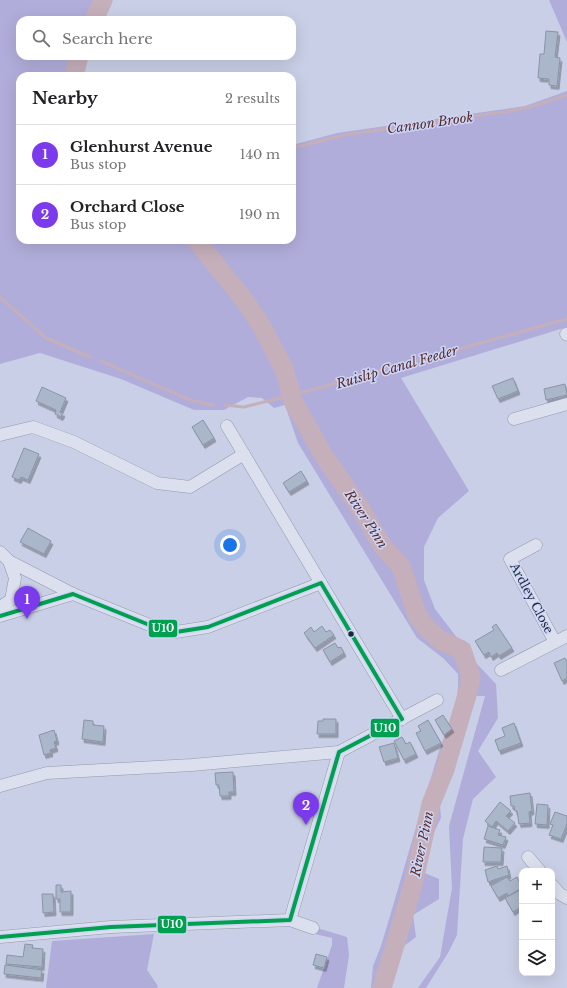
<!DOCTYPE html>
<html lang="en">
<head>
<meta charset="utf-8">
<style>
	body { margin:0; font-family:"Libre Baskerville",serif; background:#f6f6f6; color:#202124 }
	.controls { position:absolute; right:12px; bottom:12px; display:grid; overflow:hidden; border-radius:8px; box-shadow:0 4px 16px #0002 }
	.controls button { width:36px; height:36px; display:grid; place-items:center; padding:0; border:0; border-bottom:1px solid #e0e0e0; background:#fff; color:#202124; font:20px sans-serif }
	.you { position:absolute; left:230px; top:545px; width:14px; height:14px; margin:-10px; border:3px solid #fff; border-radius:50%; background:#1a73e8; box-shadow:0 0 0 6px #1a73e833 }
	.badge { display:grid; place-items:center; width:26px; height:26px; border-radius:50%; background:#7c3aed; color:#fff; font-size:13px; font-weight:700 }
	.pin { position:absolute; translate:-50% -33px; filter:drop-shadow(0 1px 2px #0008) }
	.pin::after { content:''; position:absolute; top:21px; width:14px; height:12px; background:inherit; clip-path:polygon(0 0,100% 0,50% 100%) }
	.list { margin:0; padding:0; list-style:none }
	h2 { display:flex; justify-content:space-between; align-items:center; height:52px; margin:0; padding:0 16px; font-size:17px }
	h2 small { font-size:13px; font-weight:400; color:#757577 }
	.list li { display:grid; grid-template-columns:26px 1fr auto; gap:12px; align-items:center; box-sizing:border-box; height:60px; padding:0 16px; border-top:1px solid #e0e0e0 }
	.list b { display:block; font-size:15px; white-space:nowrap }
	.list p { margin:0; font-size:13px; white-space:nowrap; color:#757577 }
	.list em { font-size:13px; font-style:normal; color:#757577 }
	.icon { flex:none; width:22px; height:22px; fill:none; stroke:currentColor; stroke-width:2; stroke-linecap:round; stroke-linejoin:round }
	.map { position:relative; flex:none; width:567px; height:988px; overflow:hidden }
	.search { position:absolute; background:#fff; box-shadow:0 4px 16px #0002; left:16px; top:16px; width:280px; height:44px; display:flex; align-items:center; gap:10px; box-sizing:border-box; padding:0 14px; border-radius:12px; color:#757577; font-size:15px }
	.panel { position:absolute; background:#fff; box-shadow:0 4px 16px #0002; left:16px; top:72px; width:280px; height:172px; border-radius:12px }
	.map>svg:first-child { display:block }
	.green { fill:#b1adda }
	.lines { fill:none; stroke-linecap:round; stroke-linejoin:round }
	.stream { stroke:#c5afbb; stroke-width:3 }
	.river { stroke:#c5afbb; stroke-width:19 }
	.building { fill:#aab6ca; stroke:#8994a6; filter:url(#shadow) }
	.minor-casing { stroke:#939aaa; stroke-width:13 }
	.minor { stroke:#dcdfed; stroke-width:12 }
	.bus-1-casing { stroke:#ced6f8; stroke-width:7 }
	.bus-1 { stroke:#01a050; stroke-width:4 }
	.bus-dot { fill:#1b2839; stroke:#ced6f8; stroke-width:1.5 }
	.labels { text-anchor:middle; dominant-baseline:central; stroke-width:3; stroke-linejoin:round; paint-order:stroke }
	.street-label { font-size:12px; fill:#1b2839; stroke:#ced6f8 }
	.water-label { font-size:13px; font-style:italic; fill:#5a2a29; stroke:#ced6f8 }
	.line-badge { stroke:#ced6f8; stroke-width:1.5 }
	.badge-label { font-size:11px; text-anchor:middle; font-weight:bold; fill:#fff }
</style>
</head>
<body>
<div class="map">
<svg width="567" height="988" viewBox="0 0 567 988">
	<defs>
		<filter id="shadow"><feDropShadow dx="2" dy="3.5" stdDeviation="0" flood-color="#0004"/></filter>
	</defs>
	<rect width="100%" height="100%" fill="#c9cfe6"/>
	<g class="green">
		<path d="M0,0H113L104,11L101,20H20V56H88L82,65L80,76H20V240H292V145L337,133L525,106L567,91V327L401,378L469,491L438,518L424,547V580L435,609L478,665L496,684L498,718L478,751L496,777L473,799L463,839L457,935L448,953L426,988H418L440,957L452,888L449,826L485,696H474L454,772L440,805L441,818L428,844L422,872L439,879V899L413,915L416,937L400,949L391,988H371L373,966L381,946C400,884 417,821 437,758C446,727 460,708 458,674L443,658L417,638L298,443L285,405L274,408L262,398L248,397L224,410H194L121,379L40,353L0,364Z"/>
		<polygon points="549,0 567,0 567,42"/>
		<polygon points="317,928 347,937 349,955 344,988 317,988 332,945 332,938 315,934"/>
		<polygon points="154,934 147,970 158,986 157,988 46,988 52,941"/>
	</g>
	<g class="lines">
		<g class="stream">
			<polyline points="292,148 344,135 510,111 533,106 567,95"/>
			<polyline points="0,297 46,338 90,357"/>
			<polyline points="101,361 190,400 213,405"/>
			<polyline points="225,405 244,407 300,393 567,319"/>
		</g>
		<g class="river">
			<polyline points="94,20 103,0"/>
			<polyline points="74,76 79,56"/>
			<polyline points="196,240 242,297 261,325 284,369 294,403 324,456 362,511 383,547 401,566 417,615 427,628 440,640 462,650 471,677 467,695 445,769 431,804 413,885 382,988"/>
		</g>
	</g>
	<g class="building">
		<polygon points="546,31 558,32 555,57 560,58 557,86 549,85 549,79 538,78 540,54 544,54"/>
		<polygon points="513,378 518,391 498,399 492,386"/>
		<polygon points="565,384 567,395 546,400 544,389"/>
		<polygon points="42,387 66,398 60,412 63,413 61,417 55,414 56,410 36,401"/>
		<polygon points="203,420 214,438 203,445 192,427"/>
		<polygon points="24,448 39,454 28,480 21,477 19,480 12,477"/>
		<polygon points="301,471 307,481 289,492 283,483"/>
		<polygon points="28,528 51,541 44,554 20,542"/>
		<polygon points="496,624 512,648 499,656 497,653 491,657 489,652 484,655 475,641 494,630 492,627"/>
		<polygon points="322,626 326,632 330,630 334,635 315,648 304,633 311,627 314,632"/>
		<polygon points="335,643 338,648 341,647 344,653 330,662 323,650"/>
		<polygon points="565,658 567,662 567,678 562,681 554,663"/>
		<polygon points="443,715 452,729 444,735 435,720"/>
		<polygon points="323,719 336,719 336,734 317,734 318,721 323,721"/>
		<polygon points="84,720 93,721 93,725 104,726 103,742 82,739"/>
		<polygon points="428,720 441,743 425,751 416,733 421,731 418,726"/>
		<polygon points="514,723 521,743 499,751 495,740 505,736 502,728"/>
		<polygon points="54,730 57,741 54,742 56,748 50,750 51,753 44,755 39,735"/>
		<polygon points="402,737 406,744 410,742 416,754 404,760 394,741"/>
		<polygon points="394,743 398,758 384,762 379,747"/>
		<polygon points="233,772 234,792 229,792 229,796 220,796 219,785 216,785 215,773"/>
		<polygon points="530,793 532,811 529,812 530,823 519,824 517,811 515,811 514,806 511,806 510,796"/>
		<polygon points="500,802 511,811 506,816 515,823 508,831 496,821 492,827 485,821"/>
		<polygon points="537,804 548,805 547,825 535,824"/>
		<polygon points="555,812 567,816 567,824 561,839 549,835 553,825 550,824"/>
		<polygon points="488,826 500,830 498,835 506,837 503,845 484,839"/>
		<polygon points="484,847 502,848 501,862 483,862"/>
		<polygon points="497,866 498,869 507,866 509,875 488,882 485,870"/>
		<polygon points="507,877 510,881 517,877 522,888 508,896 507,893 498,898 491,886"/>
		<polygon points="56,885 61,885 61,892 71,891 71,912 60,912 60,899 56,899"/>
		<polygon points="522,889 522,909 519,908 513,912 505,898"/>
		<polygon points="42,894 53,894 54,912 43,913"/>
		<polygon points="25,944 33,945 32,948 43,949 42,967 6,964 7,955 23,957"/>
		<polygon points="316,954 327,957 324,968 313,965"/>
		<polygon points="5,965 42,970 41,978 4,974"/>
	</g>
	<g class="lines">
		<g class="minor-casing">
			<g id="minor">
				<polyline points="566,334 567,335"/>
				<polyline points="514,419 567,404"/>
				<polyline points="227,426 402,719"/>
				<polyline points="0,435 33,427 74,442 157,483 190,487 244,454"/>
				<polyline points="536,545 510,559 555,642"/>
				<polyline points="0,552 9,561 73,594"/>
				<polyline points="0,607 11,600 15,578 9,561"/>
				<polyline points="0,616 73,594 147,624 176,632 208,627 321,583"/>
				<polyline points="501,670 567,636"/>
				<polyline points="0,786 47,773 192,765 339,752"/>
				<polyline points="528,857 540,871"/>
				<polyline points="552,885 560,894 567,898"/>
				<polyline points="290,920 339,752 437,700"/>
				<polyline points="0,937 111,927 290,920 313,928"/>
			</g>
		</g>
		<use href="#minor" class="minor"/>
		<g class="bus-1-casing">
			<polyline id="bus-1" points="0,616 73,594 147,624 176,632 208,627 321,583 402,719 339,752 290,920 111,927 0,937"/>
		</g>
		<use href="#bus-1" class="bus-1"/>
	</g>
	<circle class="bus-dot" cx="351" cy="634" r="3.5"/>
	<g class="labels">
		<g class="street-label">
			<text transform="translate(532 598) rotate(62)">Ardley Close</text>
		</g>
		<g class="water-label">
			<text transform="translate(430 123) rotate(-8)">Cannon Brook</text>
			<text transform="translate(397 367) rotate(-16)">Ruislip Canal Feeder</text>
			<text transform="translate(366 519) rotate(57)">River Pinn</text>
			<text transform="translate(422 844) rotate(-78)">River Pinn</text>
		</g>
	</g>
	<g class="line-badge">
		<rect x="148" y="619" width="30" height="19" rx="4" fill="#01a050"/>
		<rect x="370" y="718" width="30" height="20" rx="4" fill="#01a050"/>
		<rect x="157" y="915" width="30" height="19" rx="4" fill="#01a050"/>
	</g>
	<g class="badge-label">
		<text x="163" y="632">U10</text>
		<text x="385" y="732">U10</text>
		<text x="172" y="928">U10</text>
	</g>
</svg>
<div class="controls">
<button>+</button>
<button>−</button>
<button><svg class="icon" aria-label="layers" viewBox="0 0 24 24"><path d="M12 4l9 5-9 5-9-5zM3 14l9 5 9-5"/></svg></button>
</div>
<div class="you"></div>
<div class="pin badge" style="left:27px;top:619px">1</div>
<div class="pin badge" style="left:306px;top:825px">2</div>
<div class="search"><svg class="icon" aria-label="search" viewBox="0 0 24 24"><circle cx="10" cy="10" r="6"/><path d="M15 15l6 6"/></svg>Search here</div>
<section class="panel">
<h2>Nearby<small>2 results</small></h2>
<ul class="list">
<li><span class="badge">1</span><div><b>Glenhurst Avenue</b><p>Bus stop</p></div><em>140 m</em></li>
<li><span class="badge">2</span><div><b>Orchard Close</b><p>Bus stop</p></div><em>190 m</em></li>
</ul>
</section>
</div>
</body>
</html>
